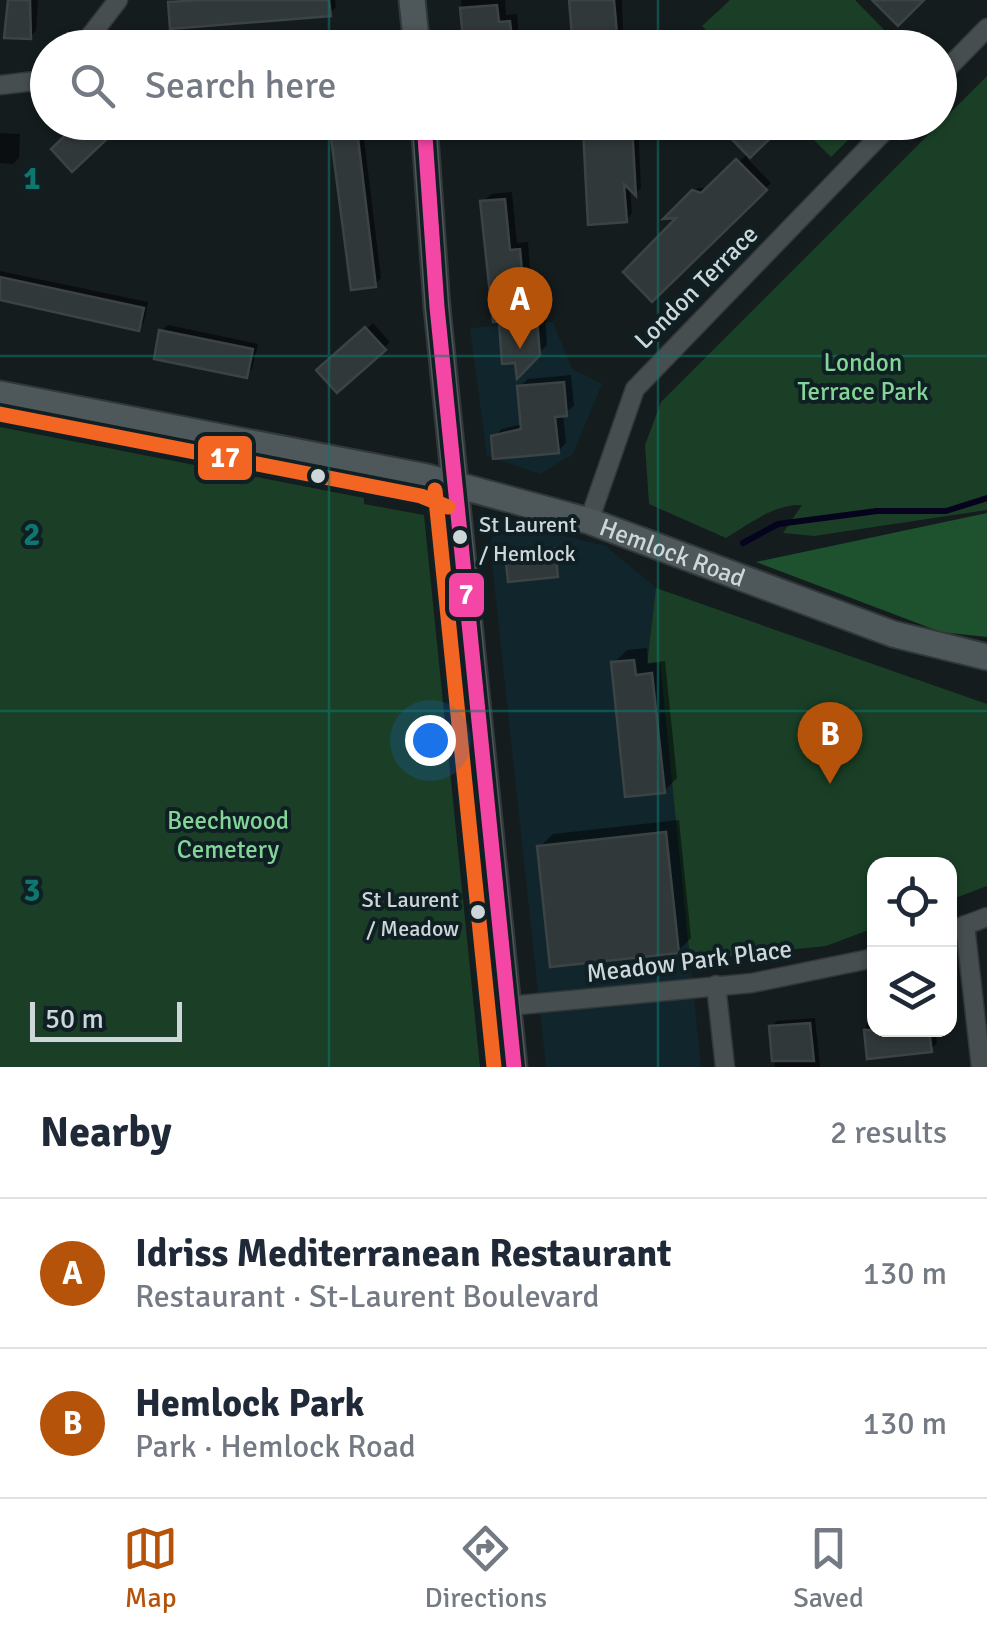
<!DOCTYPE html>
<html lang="en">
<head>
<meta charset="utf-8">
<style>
	body { margin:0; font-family:Signika,sans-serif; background:#f6f6f7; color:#1f2937 }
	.controls { position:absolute; right:30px; bottom:30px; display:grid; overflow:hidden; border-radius:20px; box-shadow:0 2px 8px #0004 }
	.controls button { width:90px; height:90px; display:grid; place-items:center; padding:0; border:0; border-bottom:2px solid #e0e1e3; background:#fff; color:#1f2937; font:50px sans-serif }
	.scale { position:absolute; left:30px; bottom:25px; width:152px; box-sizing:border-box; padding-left:10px; border:5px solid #cdd7d9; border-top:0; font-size:28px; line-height:35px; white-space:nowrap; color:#cdd7d9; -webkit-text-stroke:8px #0f1f23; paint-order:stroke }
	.you { position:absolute; left:430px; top:740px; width:35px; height:35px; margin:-25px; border:8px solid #fff; border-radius:50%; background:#1a73e8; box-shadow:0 0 0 15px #1a73e833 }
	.badge { display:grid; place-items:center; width:65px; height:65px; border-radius:50%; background:#b45309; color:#fff; font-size:32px; font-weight:700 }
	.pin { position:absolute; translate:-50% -82px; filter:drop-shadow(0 2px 5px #0008) }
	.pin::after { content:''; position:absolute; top:52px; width:35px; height:30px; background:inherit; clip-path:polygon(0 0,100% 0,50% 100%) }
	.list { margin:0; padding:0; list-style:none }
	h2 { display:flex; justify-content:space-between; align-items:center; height:130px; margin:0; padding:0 40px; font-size:42px }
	h2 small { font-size:32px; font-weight:400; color:#747a83 }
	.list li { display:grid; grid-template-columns:65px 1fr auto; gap:30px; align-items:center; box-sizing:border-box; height:150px; padding:0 40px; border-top:2px solid #e0e1e3 }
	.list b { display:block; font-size:38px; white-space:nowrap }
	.list p { margin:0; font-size:32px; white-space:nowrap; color:#747a83 }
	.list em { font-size:32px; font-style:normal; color:#747a83 }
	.icon { flex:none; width:55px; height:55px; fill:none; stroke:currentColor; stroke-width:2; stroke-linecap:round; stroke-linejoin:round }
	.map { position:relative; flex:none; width:987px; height:1067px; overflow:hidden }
	.search { position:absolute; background:#fff; box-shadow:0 2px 8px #0004; left:30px; right:30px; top:30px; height:110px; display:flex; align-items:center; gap:25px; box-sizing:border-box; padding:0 35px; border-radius:55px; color:#747a83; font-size:38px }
	.sheet { height:430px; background:#fff }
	nav { display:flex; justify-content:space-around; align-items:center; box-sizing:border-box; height:140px; border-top:2px solid #e0e1e3; background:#fff; font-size:28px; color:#747a83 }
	nav a { display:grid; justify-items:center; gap:5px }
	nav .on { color:#b45309 }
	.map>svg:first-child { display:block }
	.built { fill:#10262c }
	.green { fill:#1a3f26 }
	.forest { fill:#1e522f }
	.shadow { fill:#0007 }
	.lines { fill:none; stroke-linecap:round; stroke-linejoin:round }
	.stream { stroke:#05031d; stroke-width:6 }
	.building { fill:#313839; stroke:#3c4344; stroke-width:2.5 }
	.street-casing { stroke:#32383a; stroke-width:21 }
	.secondary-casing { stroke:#32383a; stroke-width:29 }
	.street { stroke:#474e50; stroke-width:18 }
	.secondary { stroke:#4e575a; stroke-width:25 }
	.bus-1-casing { stroke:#0f1f23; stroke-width:22 }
	.bus-2-casing { stroke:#0f1f23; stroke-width:22 }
	.bus-1 { stroke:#f346a5; stroke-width:15 }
	.bus-2 { stroke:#f26522; stroke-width:15 }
	.grid { fill:none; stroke:#0f766e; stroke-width:2.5; stroke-opacity:0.55 }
	.bus-dot { fill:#cdd7d9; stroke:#0f1f23; stroke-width:4 }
	.labels { text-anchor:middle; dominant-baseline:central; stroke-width:8; stroke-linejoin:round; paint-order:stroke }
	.bus-label { font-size:22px; fill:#cdd7d9; stroke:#0f1f23; text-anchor:start }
	.street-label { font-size:25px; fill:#cdd7d9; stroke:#0f1f23 }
	.park-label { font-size:25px; fill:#82d497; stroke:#0f1f23 }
	.grid-label { font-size:32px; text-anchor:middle; font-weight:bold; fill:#0f766e; stroke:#0f1f23; stroke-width:8; stroke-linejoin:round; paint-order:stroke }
	.line-badge { stroke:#0f1f23; stroke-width:4 }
	.badge-label { font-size:28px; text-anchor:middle; font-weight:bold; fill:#fff }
</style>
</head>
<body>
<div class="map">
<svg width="987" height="1067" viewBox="0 0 987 1067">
	<rect width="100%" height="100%" fill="#141c1e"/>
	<g class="built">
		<polygon points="553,322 572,369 602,384 573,454 540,474 487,456 470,328"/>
		<polygon points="497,520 606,546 656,588 647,663 660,663 701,1067 546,1067 490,545"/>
	</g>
	<g class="green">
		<polygon points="730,0 855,0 901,47 723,47 702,26"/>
		<path d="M987,76V510L814,536L783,533L802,505C774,504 749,524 726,538L649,504L645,445L661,402Z"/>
		<polygon points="797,123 865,123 831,157"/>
		<polygon points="0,427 364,498 364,504 424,515 480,1067 0,1067"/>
		<polygon points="656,588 987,704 987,886 950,900 950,864 874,864 874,928 826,946 690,960 660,663 647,664"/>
	</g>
	<polygon class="forest" points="987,513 987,637 941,632 756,562"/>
	<g class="shadow">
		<polygon points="8,0 38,0 36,31 30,37 6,36"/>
		<polygon points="173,0 335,0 336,7 330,13 171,3"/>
		<polygon points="461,0 505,0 506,15 517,14 519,35 528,34 529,48 464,48"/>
		<polygon points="571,0 622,0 623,35 617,41 596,43 596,48 575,48"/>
		<polygon points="356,33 357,48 328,48 334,35"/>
		<polygon points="701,40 709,48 686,48 691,43 695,47"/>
		<polygon points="334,122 362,122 381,278 375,285 347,226 343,226"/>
		<polygon points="594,122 638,122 641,188 636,193 630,187 632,213 626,220 586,130"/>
		<polygon points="783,122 747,158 771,183 699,249 682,215 672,213 698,188 710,188"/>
		<polygon points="0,133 20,134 19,158 13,164 0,163"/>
		<polygon points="512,192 517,243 528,242 532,299 544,300 547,345 519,373 501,319 483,202 491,194"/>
		<polygon points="0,271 148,302 144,322 138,328 0,298"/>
		<polygon points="373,323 390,342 337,389 320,370"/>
		<polygon points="168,325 258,344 252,369 246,375 162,331"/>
		<polygon points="571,375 574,406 563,414 566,443 558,451 494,437 502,429 523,424 520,387 528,379"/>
		<polygon points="557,547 557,575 507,554 510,551"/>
		<polygon points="647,648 648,663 665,661 677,778 664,791 614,663 627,650"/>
		<polygon points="679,820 691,938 678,951 540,847 553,834"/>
		<polygon points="815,1018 820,1067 775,1067 771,1027 777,1021"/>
		<polygon points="874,1018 874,1030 935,1030 937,1043 930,1050 870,1056 866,1025"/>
	</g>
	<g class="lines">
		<polyline class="stream" points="743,543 778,524 877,511 946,511 987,498"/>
	</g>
	<g class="building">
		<polygon points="8,0 30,0 31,39 4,38"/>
		<polygon points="200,0 329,0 331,16 170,29 168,2"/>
		<polygon points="569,0 614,0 618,44 573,48"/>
		<polygon points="872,0 924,0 898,26"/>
		<polygon points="497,5 499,22 510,21 513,48 464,48 460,8"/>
		<polygon points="79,122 125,122 72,172 51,149"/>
		<polygon points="329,122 356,122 376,287 351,290"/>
		<polygon points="591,122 632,125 636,196 624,184 627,222 588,225 583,129 591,129"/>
		<polygon points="715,122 787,122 750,158"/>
		<polygon points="736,159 767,190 652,302 623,272 676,218 663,219 692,190 701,193"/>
		<polygon points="505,199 510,250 520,249 525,306 536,308 540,355 517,379 515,363 502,364 499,322 493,322 480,201"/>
		<polygon points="0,277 144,308 139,331 0,300"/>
		<polygon points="365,327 386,350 337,393 316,370"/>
		<polygon points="159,330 253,349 247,378 154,359"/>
		<polygon points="564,382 567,416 555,417 559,453 493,459 491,436 521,429 517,386"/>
		<polygon points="555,548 558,577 508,582 505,553"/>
		<polygon points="634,660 636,675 652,673 665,793 625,797 611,662"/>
		<polygon points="666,832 679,953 550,967 537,846"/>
		<polygon points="810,1023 814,1061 772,1061 769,1026"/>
		<polygon points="864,1030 929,1030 932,1052 867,1059"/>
	</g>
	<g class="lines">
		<g class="street-casing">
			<g id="street">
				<polyline points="81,48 118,0"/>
				<polyline points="940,76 987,28"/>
				<polyline points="0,85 35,81 48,73"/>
				<polyline points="589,521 635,389 893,122"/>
				<polyline points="965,925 981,1067"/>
				<polyline points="950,931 987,917"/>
				<polyline points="716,985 725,1067"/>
				<polyline points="508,1006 752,983 874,958"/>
			</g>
		</g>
		<g class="secondary-casing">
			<g id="secondary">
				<polyline points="412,0 417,48"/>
				<polyline points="424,122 437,307 514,1067"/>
				<path id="s1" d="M0,394L427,477L589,521L893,634L987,657"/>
			</g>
		</g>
		<use href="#street" class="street"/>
		<use href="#secondary" class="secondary"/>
		<g class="bus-1-casing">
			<polyline id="bus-1" points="424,122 437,307 514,1067"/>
		</g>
		<g class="bus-2-casing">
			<g id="bus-2">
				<polyline points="0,414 421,496 448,507"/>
				<polyline points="435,490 494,1067"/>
			</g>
		</g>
		<use href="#bus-1" class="bus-1"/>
		<use href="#bus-2" class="bus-2"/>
	</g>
	<path class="grid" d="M329,0V48M658,0V48M329,122V1067M658,122V1067M0,356H987M0,711H987"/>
	<g class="bus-dot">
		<circle cx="318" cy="476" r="9"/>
		<circle cx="460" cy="537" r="9"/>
		<circle cx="478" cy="912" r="9"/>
	</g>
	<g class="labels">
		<g class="bus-label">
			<text x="479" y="524">St Laurent<tspan x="479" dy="29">/ Hemlock</tspan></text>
			<text x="459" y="899" text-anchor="end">St Laurent<tspan x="459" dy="29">/ Meadow</tspan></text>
		</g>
		<g class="street-label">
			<text transform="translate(696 287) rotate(-45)">London Terrace</text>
			<text stroke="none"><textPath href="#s1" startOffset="692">Hemlock Road</textPath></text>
			<text transform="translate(689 961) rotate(-7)">Meadow Park Place</text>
		</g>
		<g class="park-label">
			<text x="863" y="362">London<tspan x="863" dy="29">Terrace Park</tspan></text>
			<text x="228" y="820">Beechwood<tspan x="228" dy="29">Cemetery</tspan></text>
		</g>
	</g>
	<g class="grid-label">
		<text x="32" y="189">1</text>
		<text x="32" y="545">2</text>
		<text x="32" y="901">3</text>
	</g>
	<g class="line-badge">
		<rect x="196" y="434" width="58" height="48" rx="10" fill="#f26522"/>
		<rect x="447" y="571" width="39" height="48" rx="10" fill="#f346a5"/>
	</g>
	<g class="badge-label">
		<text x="225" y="467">17</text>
		<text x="466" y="604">7</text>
	</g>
</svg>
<div class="controls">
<button><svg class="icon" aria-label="locate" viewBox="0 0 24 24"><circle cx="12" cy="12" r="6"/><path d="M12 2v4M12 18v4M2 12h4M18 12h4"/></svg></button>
<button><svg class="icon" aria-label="layers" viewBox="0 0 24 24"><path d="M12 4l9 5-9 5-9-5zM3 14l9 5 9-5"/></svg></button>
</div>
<div class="scale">50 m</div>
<div class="you"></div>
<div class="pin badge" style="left:520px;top:349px">A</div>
<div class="pin badge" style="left:830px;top:784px">B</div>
<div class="search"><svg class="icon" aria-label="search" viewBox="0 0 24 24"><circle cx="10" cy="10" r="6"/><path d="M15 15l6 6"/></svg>Search here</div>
</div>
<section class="sheet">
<h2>Nearby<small>2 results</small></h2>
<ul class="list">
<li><span class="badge">A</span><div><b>Idriss Mediterranean Restaurant</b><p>Restaurant · St-Laurent Boulevard</p></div><em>130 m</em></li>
<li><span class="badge">B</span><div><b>Hemlock Park</b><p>Park · Hemlock Road</p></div><em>130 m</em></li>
</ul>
</section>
<nav>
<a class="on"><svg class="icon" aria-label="map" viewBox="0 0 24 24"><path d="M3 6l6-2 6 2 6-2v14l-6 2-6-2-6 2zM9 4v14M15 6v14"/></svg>Map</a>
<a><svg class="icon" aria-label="directions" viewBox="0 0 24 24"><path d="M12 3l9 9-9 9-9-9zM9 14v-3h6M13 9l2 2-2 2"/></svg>Directions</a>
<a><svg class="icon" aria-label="saved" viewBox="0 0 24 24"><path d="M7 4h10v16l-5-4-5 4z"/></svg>Saved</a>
</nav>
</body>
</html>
